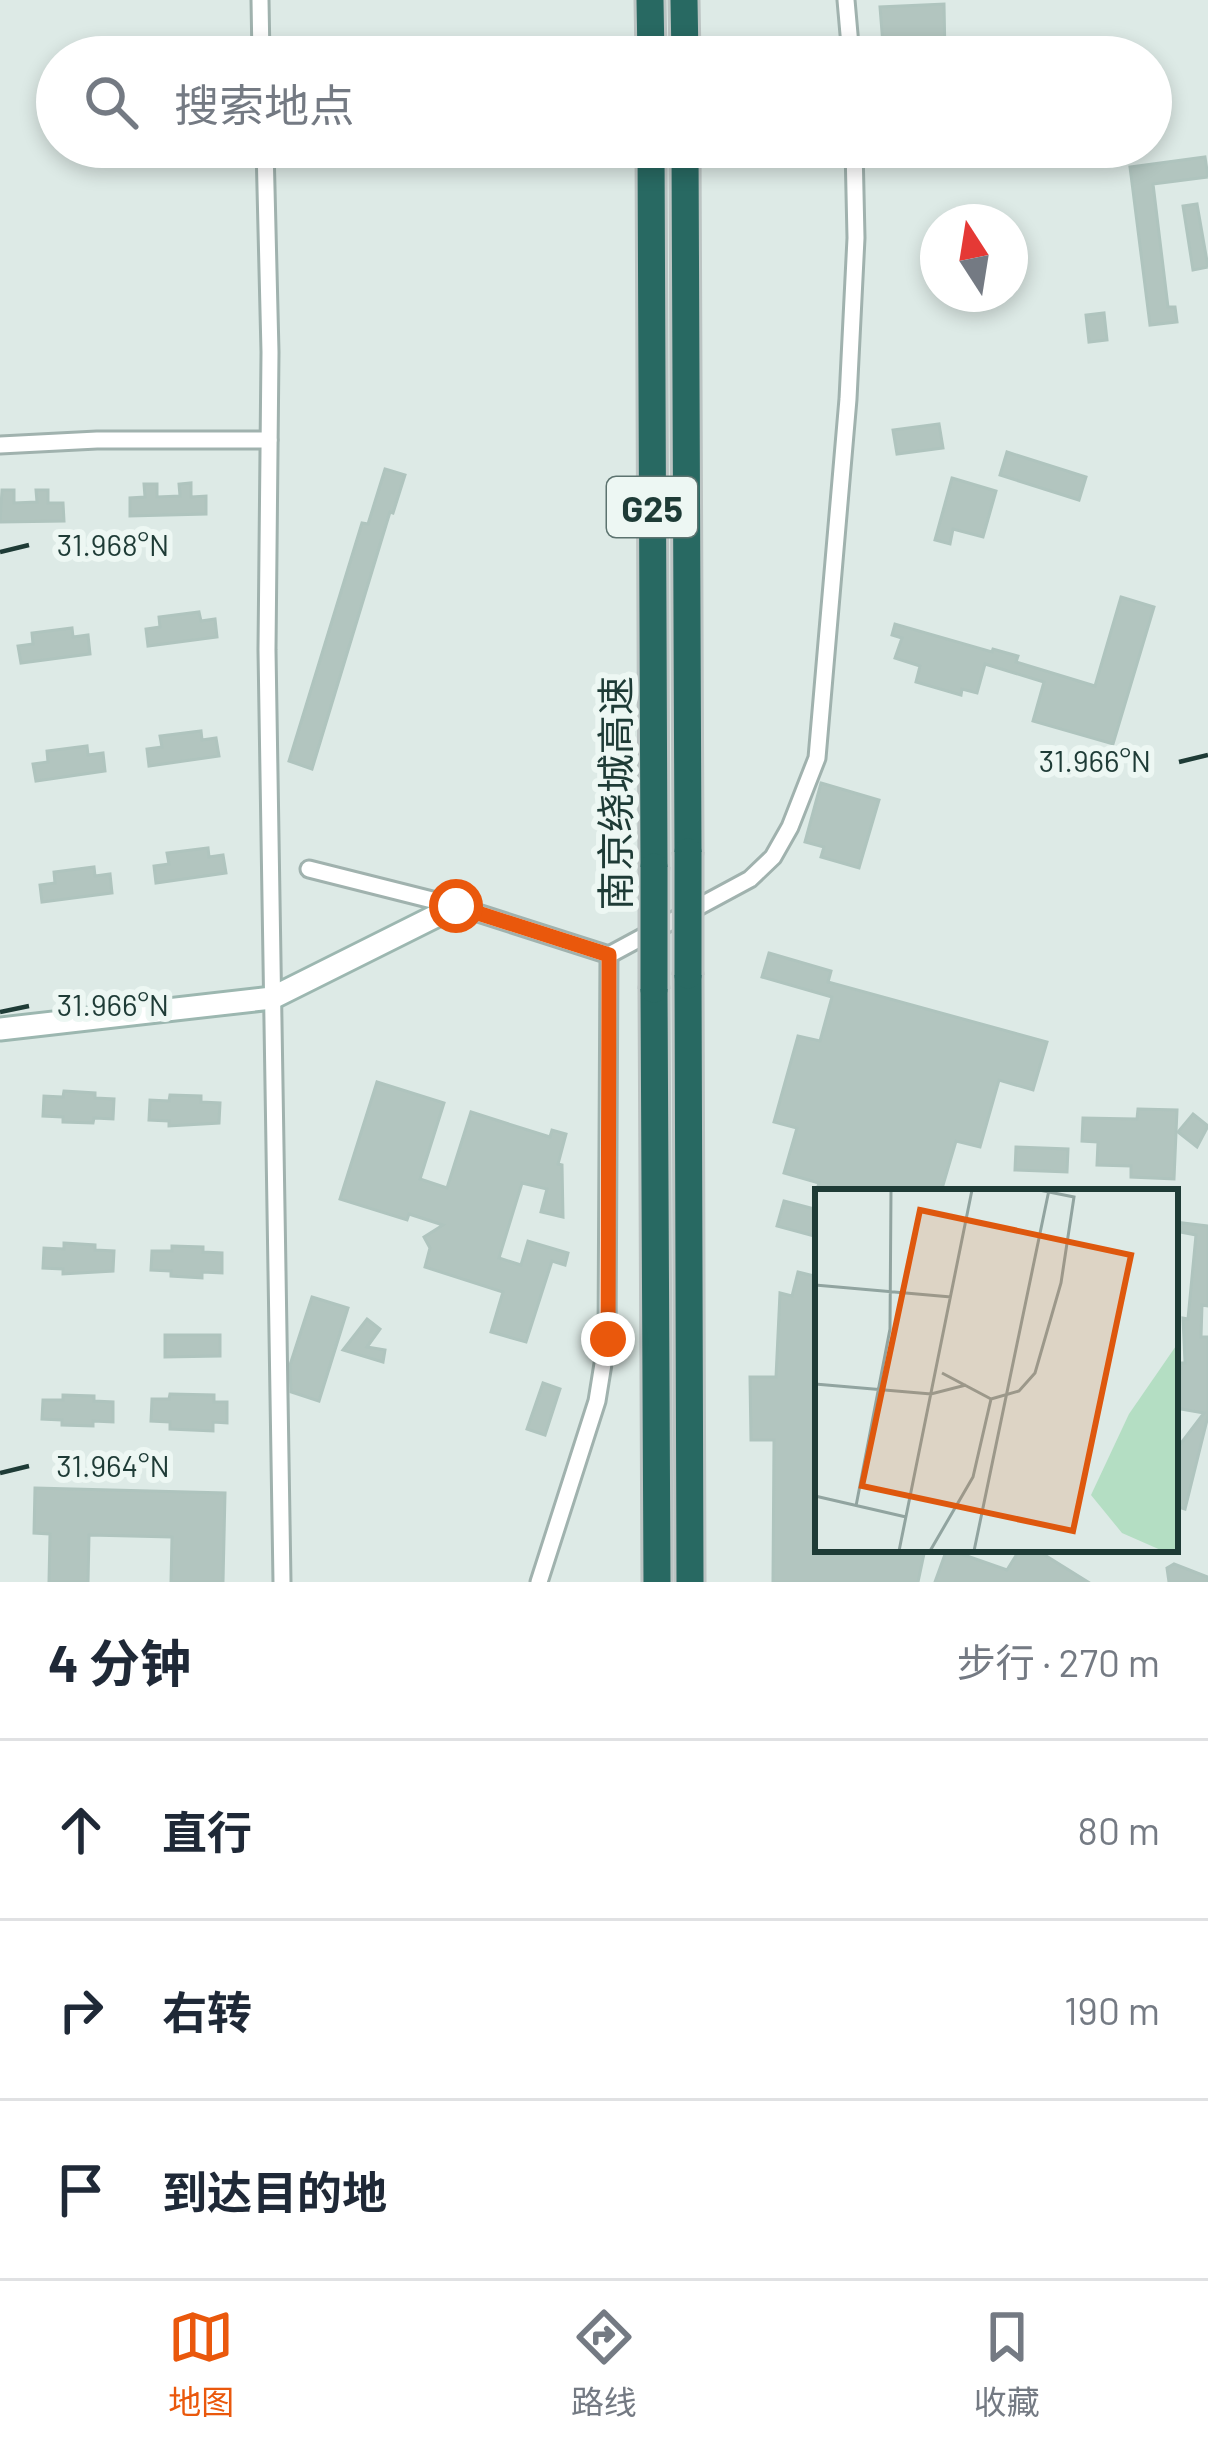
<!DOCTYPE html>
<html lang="zh">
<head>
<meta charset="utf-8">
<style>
	body { margin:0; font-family:Barlow,"Noto Sans SC",sans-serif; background:#f2f2f3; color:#1f2937 }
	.compass { position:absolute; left:920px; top:204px; width:108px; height:108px; border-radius:50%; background:#fff; box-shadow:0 6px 18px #0003; rotate:348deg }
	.stop { position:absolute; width:36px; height:36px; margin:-27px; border:9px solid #ea580c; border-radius:50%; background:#fff }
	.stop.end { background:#ea580c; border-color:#fff; box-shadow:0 3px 12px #0008 }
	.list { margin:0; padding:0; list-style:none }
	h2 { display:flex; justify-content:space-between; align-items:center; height:156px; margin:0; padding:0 48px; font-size:51px }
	h2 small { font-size:39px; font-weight:400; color:#747a83 }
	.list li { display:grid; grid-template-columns:78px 1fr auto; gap:36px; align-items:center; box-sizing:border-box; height:180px; padding:0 48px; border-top:3px solid #e0e1e3 }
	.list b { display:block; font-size:45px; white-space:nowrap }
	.list em { font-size:39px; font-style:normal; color:#747a83 }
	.icon { flex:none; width:66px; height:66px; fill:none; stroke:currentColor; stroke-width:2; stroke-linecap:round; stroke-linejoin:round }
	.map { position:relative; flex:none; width:1208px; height:1582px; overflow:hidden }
	.search { position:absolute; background:#fff; box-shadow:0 6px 18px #0003; left:36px; right:36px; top:36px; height:132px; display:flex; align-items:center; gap:30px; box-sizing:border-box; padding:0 42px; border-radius:66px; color:#747a83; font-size:45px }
	.sheet { height:696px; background:#fff }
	nav { display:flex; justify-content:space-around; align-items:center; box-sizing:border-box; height:168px; border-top:3px solid #e0e1e3; background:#fff; font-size:33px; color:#747a83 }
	nav a { display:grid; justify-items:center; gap:6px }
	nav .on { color:#ea580c }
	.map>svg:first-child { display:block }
	.building { fill:#b2c5bf; stroke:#afc4be; stroke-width:3 }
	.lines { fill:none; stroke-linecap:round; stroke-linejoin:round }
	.street-casing { stroke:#a0b2ae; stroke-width:21 }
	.secondary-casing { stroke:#9cb7b0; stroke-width:27 }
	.highway-casing { stroke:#bcc4c3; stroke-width:33 }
	.street { stroke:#fff; stroke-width:15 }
	.secondary { stroke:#fff; stroke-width:21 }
	.highway { stroke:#286962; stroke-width:27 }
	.highway-bridge-casing { stroke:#bcc4c3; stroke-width:33; stroke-linecap:butt }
	.highway-bridge { stroke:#286962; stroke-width:27 }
	.route { stroke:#ea580c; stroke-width:15 }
	.ticks { fill:none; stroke:#1e3b36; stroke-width:4.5 }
	.labels { text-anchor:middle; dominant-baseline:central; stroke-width:12; stroke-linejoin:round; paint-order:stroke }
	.shield { fill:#edf7f3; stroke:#5c736f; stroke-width:3 }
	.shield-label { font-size:36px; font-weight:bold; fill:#1e3b36 }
	.street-label { font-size:39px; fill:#1e3b36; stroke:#edf7f3 }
	.inset-road { fill:none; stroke:#91a4a0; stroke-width:3 }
	.view { fill:#de580e; fill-opacity:0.15; stroke:#de580e; stroke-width:6 }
	.inset-edge { fill:none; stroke:#1e3b36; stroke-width:6 }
	.ticks-label { font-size:30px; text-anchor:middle; fill:#1e3b36; stroke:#edf7f3; stroke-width:12; stroke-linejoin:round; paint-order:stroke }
</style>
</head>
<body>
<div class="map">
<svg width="1208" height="1582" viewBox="0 0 1208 1582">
	<rect width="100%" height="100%" fill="#ddeae6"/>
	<g class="building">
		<polygon points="944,4 945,57 884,57 880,7"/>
		<polygon points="1205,157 1208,177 1153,184 1168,307 1175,307 1177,322 1150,325 1130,167"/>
		<polygon points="1197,204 1208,267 1193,270 1183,206"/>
		<polygon points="1104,313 1107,340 1089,342 1086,315"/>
		<polygon points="939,424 943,448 897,454 893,430"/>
		<polygon points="1007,452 1086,477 1079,500 1000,475"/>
		<polygon points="385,469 405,475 393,513 390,512 312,769 289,761 362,523 368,524"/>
		<polygon points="952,478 996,491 983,537 953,529 950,544 935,540"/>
		<polygon points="191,483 191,497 206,496 206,514 130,516 130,498 145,497 144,484 157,484 157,497 180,496 179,484"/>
		<polygon points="2,490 14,490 14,503 37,502 36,490 48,490 48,503 63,503 64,521 0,522"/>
		<polygon points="1121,597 1154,607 1113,744 1033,721 1044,682 985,664 977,693 962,689 961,695 916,682 920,666 895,658 902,638 892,635 895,624 992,652 993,649 1018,656 1016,662 1095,686"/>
		<polygon points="199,612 201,621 215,619 217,637 148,646 146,629 160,627 159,617"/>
		<polygon points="72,628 73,637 88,635 90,654 21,663 18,646 33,644 32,633"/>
		<polygon points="201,731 202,740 216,738 219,756 149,766 147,749 162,747 160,736"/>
		<polygon points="87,746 88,755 103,753 105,771 36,781 33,764 48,762 47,751"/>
		<polygon points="821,783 879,800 859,868 821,857 824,847 805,842"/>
		<polygon points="208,848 209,857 223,855 226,873 156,883 154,866 169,864 167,853"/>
		<polygon points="94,867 95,876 110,874 112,893 42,902 40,885 55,883 54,872"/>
		<polygon points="769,953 831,971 828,982 1047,1042 1033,1090 999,1080 980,1147 956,1141 941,1192 816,1192 819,1183 784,1173 797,1128 774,1122 798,1036 820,1041 832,997 762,977"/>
		<polygon points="377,1082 444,1103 420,1179 447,1188 471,1112 550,1137 552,1130 566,1134 558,1164 562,1165 563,1217 541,1212 547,1189 522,1183 499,1258 521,1265 528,1241 568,1253 565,1265 552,1261 526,1342 491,1332 503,1292 425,1267 430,1248 424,1237 443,1225 409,1214 407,1220 340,1199"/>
		<polygon points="64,1091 95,1093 95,1098 114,1099 113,1119 94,1118 93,1123 63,1122 63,1117 43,1116 44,1096 63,1097"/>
		<polygon points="170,1095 201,1096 201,1102 220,1103 219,1123 169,1126 169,1121 149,1120 150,1100 169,1101"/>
		<polygon points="1138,1109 1177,1110 1174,1179 1131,1177 1131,1166 1097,1165 1098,1142 1082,1141 1083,1118 1137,1119"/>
		<polygon points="1193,1114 1208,1126 1197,1147 1178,1132"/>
		<polygon points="1016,1147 1068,1149 1067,1172 1015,1170"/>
		<polygon points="784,1201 818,1210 818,1237 777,1226"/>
		<polygon points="1175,1222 1208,1226 1208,1306 1202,1305 1201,1337 1208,1337 1208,1416 1185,1509 1175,1506 1175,1451 1204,1413 1175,1408 1175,1386 1179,1387 1180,1363 1185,1363 1183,1318 1188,1319 1196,1235 1175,1231"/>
		<polygon points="64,1243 95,1245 95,1250 114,1251 113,1271 63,1274 63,1269 43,1268 44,1248 64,1249"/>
		<polygon points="172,1246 203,1247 203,1252 222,1253 222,1273 202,1272 202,1278 171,1276 171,1271 151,1270 152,1251 172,1251"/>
		<polygon points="798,1272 818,1277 818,1549 925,1549 918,1582 773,1582 774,1440 751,1440 750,1377 776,1377 780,1293 792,1296"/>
		<polygon points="312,1297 348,1308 319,1401 291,1392 290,1365"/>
		<polygon points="367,1319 380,1329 367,1347 385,1350 383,1362 343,1350"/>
		<polygon points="165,1335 220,1335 220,1356 165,1357"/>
		<polygon points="543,1383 560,1389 545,1435 527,1429"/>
		<polygon points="170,1394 214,1395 214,1402 227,1402 227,1423 213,1422 213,1431 170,1429 170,1422 151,1421 152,1399 169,1399"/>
		<polygon points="63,1395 94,1396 94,1401 113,1402 113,1422 93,1421 93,1426 62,1425 62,1420 42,1419 43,1400 63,1400"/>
		<polygon points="35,1488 225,1493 223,1582 171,1582 172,1537 89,1535 88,1582 49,1582 50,1534 34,1533"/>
		<polygon points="947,1549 1007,1570 1020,1549 1035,1549 1088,1582 935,1582"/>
		<polygon points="1174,1564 1208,1577 1208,1582 1169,1582 1167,1568"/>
	</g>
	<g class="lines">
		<g class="street-casing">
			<g id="street">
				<polyline points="260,0 261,57"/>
				<polyline points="846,0 851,57"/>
				<polyline points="265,147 270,352 267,650 282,1582"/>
				<polyline points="0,445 97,440 269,440"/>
				<polyline points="309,869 456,906 609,955 607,1339 597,1401 539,1582"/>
				<polyline points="609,955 750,879 773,857 790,827 817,758 848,399 856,238 854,147"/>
			</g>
		</g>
		<g class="secondary-casing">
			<polyline id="secondary" points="0,1029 272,998 456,906"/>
		</g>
		<g class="highway-casing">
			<g id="highway">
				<polyline points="650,0 651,57"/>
				<polyline points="684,0 685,57"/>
				<polyline points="651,147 654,867"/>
				<polyline points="685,147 688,852"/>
				<polyline points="688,975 690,1582"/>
				<polyline points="654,989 657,1582"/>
			</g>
		</g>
		<use href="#street" class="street"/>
		<use href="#secondary" class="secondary"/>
		<use href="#highway" class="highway"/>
		<g class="highway-bridge-casing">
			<g id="highway-bridge">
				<polyline points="688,852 688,975"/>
				<polyline points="654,867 654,989"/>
			</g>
		</g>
		<use href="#highway-bridge" class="highway-bridge"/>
	</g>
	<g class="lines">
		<polyline class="route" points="456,906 609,955 608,1339"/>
	</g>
	<path class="ticks" d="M0,552L29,545M1179,762L1208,755M0,1012L29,1006M0,1473L29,1466"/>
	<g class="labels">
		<rect class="shield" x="607" y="477" width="90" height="60" rx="9"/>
		<g class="shield-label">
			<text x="652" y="507">G25</text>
		</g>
		<g class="street-label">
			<text transform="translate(614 793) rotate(-90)">南京绕城高速</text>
		</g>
	</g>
	<g transform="translate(815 1189)">
		<rect width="363" height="363" fill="#ddeae6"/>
		<path d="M363,154V362H348L307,344L276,306L314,225Z" fill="#b4dec3"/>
		<path class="inset-road" d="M0,96L136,108M0,195L116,205L151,196M176,210L204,202L220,184L246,94L259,8L224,1M0,307L91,328M41,317L75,140L76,1M84,362L157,1M115,362L158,288L176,210L127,184M159,362L234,1"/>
		<path class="view" d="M105,21L316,66L258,342L47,297Z"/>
		<rect width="363" height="363" class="inset-edge"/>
	</g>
	<g class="ticks-label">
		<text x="113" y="556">31.968°N</text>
		<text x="1095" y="772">31.966°N</text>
		<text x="113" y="1016">31.966°N</text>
		<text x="113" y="1477">31.964°N</text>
	</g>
</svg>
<svg class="compass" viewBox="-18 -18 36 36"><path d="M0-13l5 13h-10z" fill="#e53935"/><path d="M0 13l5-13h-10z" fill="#747a83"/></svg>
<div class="stop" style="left:456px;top:906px"></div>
<div class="stop end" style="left:608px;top:1339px"></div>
<div class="search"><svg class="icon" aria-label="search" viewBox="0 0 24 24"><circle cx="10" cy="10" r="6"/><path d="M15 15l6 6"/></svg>搜索地点</div>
</div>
<section class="sheet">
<h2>4 分钟<small>步行 · 270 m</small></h2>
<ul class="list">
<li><svg class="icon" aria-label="ahead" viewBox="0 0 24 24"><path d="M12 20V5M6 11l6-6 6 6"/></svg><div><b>直行</b></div><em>80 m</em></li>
<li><svg class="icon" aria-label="right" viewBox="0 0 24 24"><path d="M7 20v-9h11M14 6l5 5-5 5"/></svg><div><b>右转</b></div><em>190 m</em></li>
<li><svg class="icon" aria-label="arrive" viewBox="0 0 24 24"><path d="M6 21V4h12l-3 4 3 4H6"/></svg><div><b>到达目的地</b></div></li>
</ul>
</section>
<nav>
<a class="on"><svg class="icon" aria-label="map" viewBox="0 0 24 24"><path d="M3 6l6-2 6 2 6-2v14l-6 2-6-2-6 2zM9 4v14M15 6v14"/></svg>地图</a>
<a><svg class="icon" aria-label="directions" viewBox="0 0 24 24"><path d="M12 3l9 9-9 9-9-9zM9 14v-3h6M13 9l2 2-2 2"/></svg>路线</a>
<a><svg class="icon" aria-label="saved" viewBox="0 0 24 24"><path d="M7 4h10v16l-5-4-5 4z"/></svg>收藏</a>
</nav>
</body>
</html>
